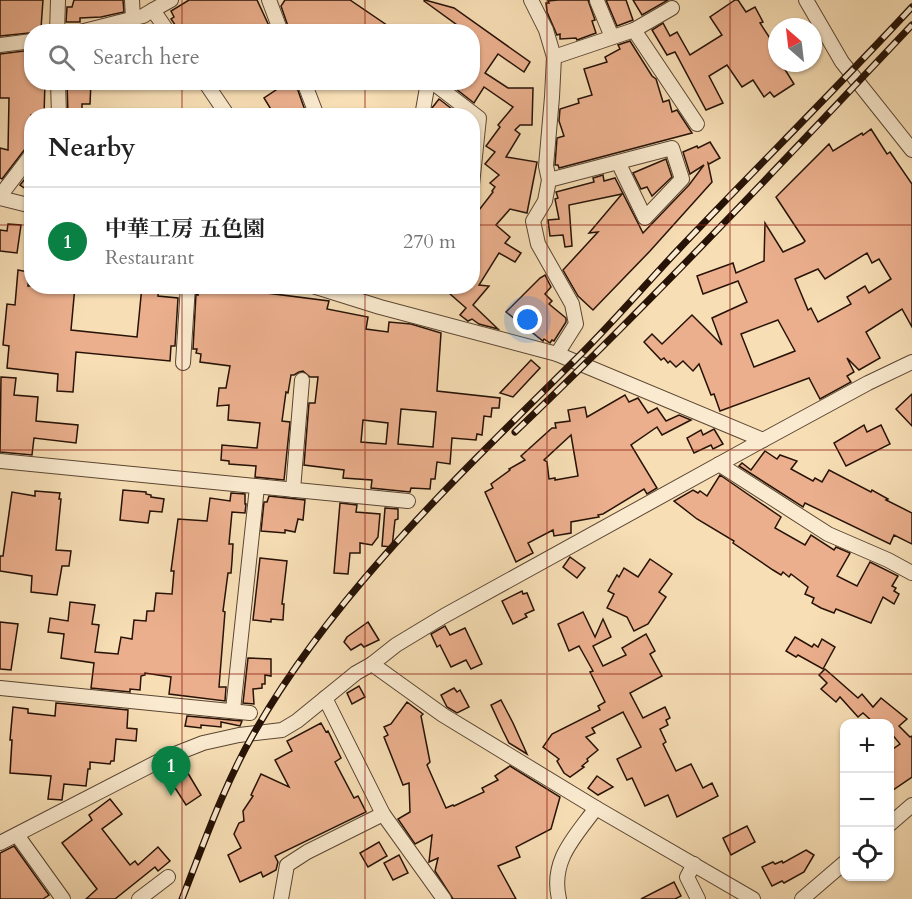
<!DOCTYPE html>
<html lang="en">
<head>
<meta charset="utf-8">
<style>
	body { margin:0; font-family:Cardo,"Noto Serif JP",serif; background:#f6f6f6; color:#222 }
	.controls { position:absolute; right:18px; bottom:18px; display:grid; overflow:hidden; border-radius:12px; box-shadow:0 2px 4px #0004 }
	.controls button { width:54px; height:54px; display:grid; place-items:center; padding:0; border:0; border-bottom:2px solid #e0e0e0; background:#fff; color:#222; font:30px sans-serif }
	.compass { position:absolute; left:768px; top:18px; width:54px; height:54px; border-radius:50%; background:#fff; box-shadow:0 2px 4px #0004; rotate:332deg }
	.you { position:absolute; left:528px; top:320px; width:21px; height:21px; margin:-15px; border:4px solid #fff; border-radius:50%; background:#1a73e8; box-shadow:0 0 0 9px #1a73e833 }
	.badge { display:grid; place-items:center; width:39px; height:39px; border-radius:50%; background:#0b8043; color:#fff; font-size:20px; font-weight:700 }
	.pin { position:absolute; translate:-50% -50px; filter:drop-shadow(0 2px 3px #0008) }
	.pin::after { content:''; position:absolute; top:32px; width:21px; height:18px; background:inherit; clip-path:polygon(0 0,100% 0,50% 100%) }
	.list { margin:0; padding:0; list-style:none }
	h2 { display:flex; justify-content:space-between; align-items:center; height:78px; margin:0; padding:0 24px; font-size:26px }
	h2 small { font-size:20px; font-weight:400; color:#767676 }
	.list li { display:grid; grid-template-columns:39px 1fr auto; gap:18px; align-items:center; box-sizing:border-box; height:108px; padding:0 24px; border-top:2px solid #e0e0e0 }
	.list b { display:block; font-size:22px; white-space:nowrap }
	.list p { margin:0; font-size:20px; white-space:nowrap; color:#767676 }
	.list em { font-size:20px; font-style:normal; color:#767676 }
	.icon { flex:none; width:33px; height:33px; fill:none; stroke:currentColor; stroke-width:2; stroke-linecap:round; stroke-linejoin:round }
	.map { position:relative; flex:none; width:912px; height:899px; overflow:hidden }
	.search { position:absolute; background:#fff; box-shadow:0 2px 4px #0004; left:24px; top:24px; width:456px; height:66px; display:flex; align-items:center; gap:15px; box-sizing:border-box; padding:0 21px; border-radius:24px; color:#767676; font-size:22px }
	.panel { position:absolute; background:#fff; box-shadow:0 2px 4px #0004; left:24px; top:108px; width:456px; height:186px; border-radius:24px }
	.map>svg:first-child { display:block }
	.building { fill:#ebaf8d; stroke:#261206; stroke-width:1.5; fill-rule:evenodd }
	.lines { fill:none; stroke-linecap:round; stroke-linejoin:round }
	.minor-casing { stroke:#5a4532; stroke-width:16 }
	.minor { stroke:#faeacf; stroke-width:14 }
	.rail-casing { stroke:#261206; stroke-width:7 }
	.rail { stroke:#faeacf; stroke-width:4.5; stroke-dasharray:14; stroke-linecap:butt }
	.grid { fill:none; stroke:#8f2418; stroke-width:1.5; stroke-opacity:0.55 }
</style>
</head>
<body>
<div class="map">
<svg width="912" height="899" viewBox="0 0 912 899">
	<rect width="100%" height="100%" fill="#f7deb5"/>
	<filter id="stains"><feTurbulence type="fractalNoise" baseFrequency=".00333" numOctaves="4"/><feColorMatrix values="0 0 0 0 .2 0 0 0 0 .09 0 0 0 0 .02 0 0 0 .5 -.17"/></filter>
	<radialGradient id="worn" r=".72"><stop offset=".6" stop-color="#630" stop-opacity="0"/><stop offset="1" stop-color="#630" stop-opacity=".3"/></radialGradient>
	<g class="building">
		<polygon points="0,0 43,0 41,28 39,28 39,32 0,36"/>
		<polygon points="74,0 123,0 124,12 101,17 80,18 80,22 66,22 67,7 72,7"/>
		<polygon points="189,0 257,0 270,28 263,32 180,32 171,19 174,17 171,11"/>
		<polygon points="285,0 350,0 397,32 290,32 281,6"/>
		<polygon points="425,0 454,8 530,62 524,72 498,54 485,73 508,88 533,88 532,125 520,125 515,130 520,134 506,157 537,162 527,213 510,209 496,225 510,237 505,243 521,253 515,262 499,253 479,285 489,286 473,305 498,329 479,324 472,319 468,321 460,315 466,308 441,286 472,286 472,219 493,192 492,191 495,187 490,183 499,175 485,164 495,152 486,146 500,127 498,125 513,107 484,87 474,103 451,85 453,82 472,82 472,32 452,32 457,25 424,1"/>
		<polygon points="588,0 595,20 592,21 596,33 577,40 576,38 560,39 560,34 557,35 547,12 546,3 549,3 548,1 558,0"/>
		<polygon points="606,0 626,0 633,20 617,26"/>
		<polygon points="633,0 668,0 642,15"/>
		<polygon points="735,0 738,0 746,12 755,7 763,22 760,23 777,49 777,63 781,63 794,84 774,97 770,92 764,97 753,80 742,87 727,65 709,76 723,103 706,110 675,52 667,55 652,30 663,23 670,36 677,32 690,55 722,35 710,17"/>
		<polygon points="630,41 652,76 656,79 663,102 669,100 672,112 677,110 692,133 559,168 558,165 555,165 557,138 564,136 559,121 560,109 579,103 578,99 592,95 584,69 607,62 605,57 620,49 618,45"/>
		<polygon points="32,50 32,82 45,82 44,115 31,115 30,145 25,149 2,179 0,178 0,148 8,150 9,98 0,98 0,54"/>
		<polygon points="67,82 91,82 90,104 82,104 82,116 68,115"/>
		<polygon points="288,82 295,82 307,116 275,116 264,98"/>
		<polygon points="439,99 461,116 441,116 432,108"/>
		<path d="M871,129L887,154L890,152L912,184V327L902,309L866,332L880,358L859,370L847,358L854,372L847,376L851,382L820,399L809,378L720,411L714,394L711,395L699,364L693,371L683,361L676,367L670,361L668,363L664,358L661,360L644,342L652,334L662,344L692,315L722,345L712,318L747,302L738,281L703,294L697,276L733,263L736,273L764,261L765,223L783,252L803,243L805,241L776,197L829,144L833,151L862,133L863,135ZM867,253L872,263L879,259L891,279L869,293L865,286L847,297L851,304L818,322L811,308L808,310L795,279L818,269L825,279ZM778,320L795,351L754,367L741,334Z"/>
		<polygon points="710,142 720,158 709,164 708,163 712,182 650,251 593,310 578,296 563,270 598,232 589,233 622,194 569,205 572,246 565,247 563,235 550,236 548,220 559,219 555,199 558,198 556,192 594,182 593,178 603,175 604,181 615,178 643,233 689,185 704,165 690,174 683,152 697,146 698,148"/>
		<polygon points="666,159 672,177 652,196 647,187 641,189 633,173"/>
		<polygon points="32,170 32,193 20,185"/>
		<polygon points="8,224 21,225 17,253 0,251 0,230 7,231"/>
		<polygon points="18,270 29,272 28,286 75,286 71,330 137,337 142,286 159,286 158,296 178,298 175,346 171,346 170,361 76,352 73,392 57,391 58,374 7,368 9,346 3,345 7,304 15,305"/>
		<polygon points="545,275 551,287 545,294 552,301 549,304 566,318 566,322 554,341 552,340 550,343 544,339 543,341 506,312 540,278"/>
		<path d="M199,286H261L259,292L329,301L327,309L368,317L366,329L388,332L389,322L411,324L441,333L437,391L500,398L499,408H492L491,417L484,416L482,435L477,434L476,440L452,438L450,464L437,462L435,479H431L430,489L411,488L410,492L371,488L372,480L343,478L344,470L304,465L309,403H315L318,377H310L303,371L299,372L294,375H291L288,393L286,392L282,421L290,422L284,480L255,477L256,466L229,464V461L221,460L222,445L257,448L260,423L228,420L229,405L217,406L219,388H226L230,366L200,362L201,354L196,353L197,349H193L196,294L198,295ZM401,409L436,412L433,447L398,444ZM363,420L388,423L386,444L361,442Z"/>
		<polygon points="531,360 540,368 513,397 500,393"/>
		<polygon points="1,377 16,378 14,395 38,397 36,421 78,425 76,443 34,438 32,455 0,452"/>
		<polygon points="912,394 912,426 896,409"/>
		<path d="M625,395L629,402L638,398L648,413L657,408L666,421L679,415L691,420L662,435L657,427L631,445L657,488L647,494L644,489L603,514L598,515L599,517L571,522V533L554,536L553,530L528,543L533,553L516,562L485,492L493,488L491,484L510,470L509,469L525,460L521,456L552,428H556L555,423L570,421L568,410L585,407L587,417ZM571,435L578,476L555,480V478L549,479L547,462L544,460Z"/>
		<polygon points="864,425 867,432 881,425 890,444 846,466 834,443"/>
		<polygon points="714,429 723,444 713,449 711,445 694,453 687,438 701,430 703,435"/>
		<polygon points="765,451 777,459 780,455 797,461 791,469 813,481 815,478 822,482 829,470 871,492 872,490 888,499 886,500 912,513 912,544 894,535 890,544 805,503 803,507 739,466 742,463 751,470"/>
		<polygon points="720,475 781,517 775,528 805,545 811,535 834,550 836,547 850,553 837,576 857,586 870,562 898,576 892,586 896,588 894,591 899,594 894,604 883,597 871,623 836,609 834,613 821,608 812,603 814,598 805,594 808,587 791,574 789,577 783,572 781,575 773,570 733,543 734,541 697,519 674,501 693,490 698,493 700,491 707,496"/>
		<polygon points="123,490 146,492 146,494 151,495 151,497 164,499 162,512 150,511 148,523 120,520"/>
		<polygon points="35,491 60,493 59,499 61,499 56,550 71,551 69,566 62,566 57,595 31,592 32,576 0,571 0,556 3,556 12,492 35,496"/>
		<polygon points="231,493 245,494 245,504 246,504 245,513 232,512 229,544 233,544 232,561 231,573 228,573 223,611 225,612 219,687 226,687 225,701 169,694 171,677 145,673 145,675 141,676 140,690 130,689 130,692 91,688 94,663 61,658 64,634 48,632 50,618 68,621 70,602 95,605 92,624 99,625 95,652 118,654 121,637 132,639 134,620 146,621 147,611 154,611 156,593 172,594 174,571 171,571 178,519 207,521 210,498 230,501"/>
		<polygon points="269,496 305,500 303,520 298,519 295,532 285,530 285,533 261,531 264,502 267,502"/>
		<polygon points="340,503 357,505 356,512 380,514 378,537 372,545 360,543 360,553 350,553 348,574 334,573"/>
		<polygon points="385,508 398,509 398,519 395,520 392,547 382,546"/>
		<polygon points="570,557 585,568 577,578 563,567"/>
		<polygon points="260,558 287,561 282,604 284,604 283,620 271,619 271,622 253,620"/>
		<polygon points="650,559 672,574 659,592 666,597 648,624 634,631 627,617 607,608 614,594 608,591 617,575 619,577 624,568 638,577"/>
		<polygon points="522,591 523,594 527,593 534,610 525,614 527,617 513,624 502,601"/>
		<polygon points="583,612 595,637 603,619 611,637 593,646 603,666 626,655 622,648 646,634 655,651 650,654 662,676 630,693 643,718 665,707 670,718 666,720 668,725 660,729 666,742 663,744 676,771 691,764 703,788 712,783 718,796 677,817 668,795 645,806 632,778 627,780 617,759 641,747 623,712 592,728 595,733 586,737 598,750 587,759 588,761 582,766 584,767 570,777 564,773 557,761 559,759 543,747 552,734 600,710 598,706 605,702 590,672 593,671 579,646 569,651 558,624"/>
		<polygon points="0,622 18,624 11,670 0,669"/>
		<polygon points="368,622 379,640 364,647 361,644 351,650 344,642 347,637"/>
		<polygon points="445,626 450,635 465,628 482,664 471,669 466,660 451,667 440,645 437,647 431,634"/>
		<polygon points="795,637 812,647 814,644 818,647 822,639 835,647 823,669 798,655 796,657 786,651"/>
		<polygon points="248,658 271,659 271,676 265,675 265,684 262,684 262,688 253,689 254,704 243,703"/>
		<polygon points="825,669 858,698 862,694 873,707 881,698 907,719 899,726 910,737 912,736 912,777 890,792 890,751 900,744 891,733 890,735 890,723 874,723 863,713 858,717 840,697 836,702 821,689 827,683 819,675"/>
		<polygon points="359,686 365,697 352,704 347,693"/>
		<polygon points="454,688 457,692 460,690 469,707 457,713 447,707 441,695"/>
		<polygon points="501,700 513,723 527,754 509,743 503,731 491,705"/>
		<polygon points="407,702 423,714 421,716 430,762 427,765 446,808 453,805 454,806 484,792 482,788 498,780 495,776 510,766 560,797 551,829 516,847 520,857 498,866 516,899 453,899 435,871 438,858 429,862 432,835 415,844 398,819 410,812 409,783 403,785 384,737 388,735 384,727 391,724"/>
		<polygon points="56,703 128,710 127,728 137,729 136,741 116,739 114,761 111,761 110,764 90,762 90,769 88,769 86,786 64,784 62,800 48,799 51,776 10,773 12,740 10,740 13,707 28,709 28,713 55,716"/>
		<polygon points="187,716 242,721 240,726 221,722 221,727 201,725 201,728 185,726"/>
		<polygon points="321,723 326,732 328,731 341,758 335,762 354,798 358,796 366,812 275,856 278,862 276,870 263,877 261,872 240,882 228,855 241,848 234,834 239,823 244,821 243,811 253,796 251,795 261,774 289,787 275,760 292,751 287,741"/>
		<polygon points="186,770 201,795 186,805 170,780"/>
		<polygon points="597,776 613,787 598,795 588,788"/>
		<polygon points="110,799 122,814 102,829 130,865 135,861 138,865 158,847 170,861 158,871 155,867 115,899 86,899 97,889 62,843 92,820 89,815"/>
		<polygon points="747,826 755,842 731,855 723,838"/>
		<polygon points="379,842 387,856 368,867 360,853"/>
		<polygon points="14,846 49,895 43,899 0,899 0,853"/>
		<polygon points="806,850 814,855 804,872 784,883 782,881 772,886 762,867 773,862 775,864 782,861 783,863"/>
		<polygon points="399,855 408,873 393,880 384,863"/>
		<polygon points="674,882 681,896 675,899 641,899"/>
	</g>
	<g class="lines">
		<g class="minor-casing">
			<g id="minor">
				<polyline points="132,0 133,19"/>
				<polyline points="269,0 281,32"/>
				<polyline points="531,0 546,30 554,57 552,97 546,166 549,180 545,201 533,221 538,244 572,304 576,324 557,354"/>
				<polyline points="806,0 842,62 912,150"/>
				<polyline points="597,1 612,37"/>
				<polyline points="153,10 171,0"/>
				<polyline points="634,30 672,8"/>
				<polyline points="57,32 58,0"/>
				<polyline points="80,32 143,16 153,10 168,32"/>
				<polyline points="0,45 32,41"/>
				<polyline points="554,57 634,30 697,124"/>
				<polyline points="58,82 59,116"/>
				<polyline points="205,82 228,116"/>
				<polyline points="304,82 317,116"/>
				<polyline points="432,82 479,118 472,185"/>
				<polyline points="422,116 428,82"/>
				<polyline points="549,180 672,148 682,179 645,218 618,162"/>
				<polyline points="0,196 32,154"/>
				<polyline points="0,198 32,206"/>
				<polyline points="313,286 380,307 557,354 763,440"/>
				<polyline points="183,363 188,286"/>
				<polyline points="0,461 408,501"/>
				<polyline points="719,464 828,534 888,560 912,573"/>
				<polyline points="293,490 302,380"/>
				<polyline points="372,664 443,715 596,808 753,899"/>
				<polyline points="0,688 250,713"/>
				<polyline points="325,698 383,814 444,899"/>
				<polyline points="233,710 257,487"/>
				<polyline points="890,824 912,805"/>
				<polyline points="17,835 63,899"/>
				<polyline points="0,843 165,758 203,743 239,735 282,730 297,721 356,673 372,664 396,645 444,616 763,440 868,383 912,362"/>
				<polyline points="694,864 687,877 698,899"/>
				<polyline points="139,899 168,877"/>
				<polyline points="281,899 287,865 307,852 383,814"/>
				<path d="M559,899C550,860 575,837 596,808"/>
				<polyline points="802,899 844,863"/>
			</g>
		</g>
		<use href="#minor" class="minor"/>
		<g class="rail-casing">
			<g id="rail">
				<path d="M515,432C652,301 782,163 912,25"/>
				<path d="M182,899C204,843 224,785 254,733C335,590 466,469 581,354C614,321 645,285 677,251C755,169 835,90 912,7"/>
			</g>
		</g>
		<use href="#rail" class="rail"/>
	</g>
	<path class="grid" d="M182,0V32M365,0V32M547,0V899M730,0V899M182,82V116M365,82V116M0,225H32M472,225H912M182,286V899M365,286V899M0,450H912M0,674H912"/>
	<rect width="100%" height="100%" filter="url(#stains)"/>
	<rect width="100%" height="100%" fill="url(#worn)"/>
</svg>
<div class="controls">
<button>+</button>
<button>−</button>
<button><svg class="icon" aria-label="locate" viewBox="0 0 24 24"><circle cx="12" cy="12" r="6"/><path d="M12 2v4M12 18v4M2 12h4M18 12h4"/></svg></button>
</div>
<svg class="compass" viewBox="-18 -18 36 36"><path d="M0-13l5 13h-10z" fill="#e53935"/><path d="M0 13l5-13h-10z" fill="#767676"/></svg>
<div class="you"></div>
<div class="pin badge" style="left:171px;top:796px">1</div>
<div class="search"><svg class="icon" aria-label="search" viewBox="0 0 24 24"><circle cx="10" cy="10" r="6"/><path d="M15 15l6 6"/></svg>Search here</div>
<section class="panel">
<h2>Nearby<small></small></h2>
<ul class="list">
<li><span class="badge">1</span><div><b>中華工房 五色園</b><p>Restaurant</p></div><em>270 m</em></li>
</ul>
</section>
</div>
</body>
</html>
